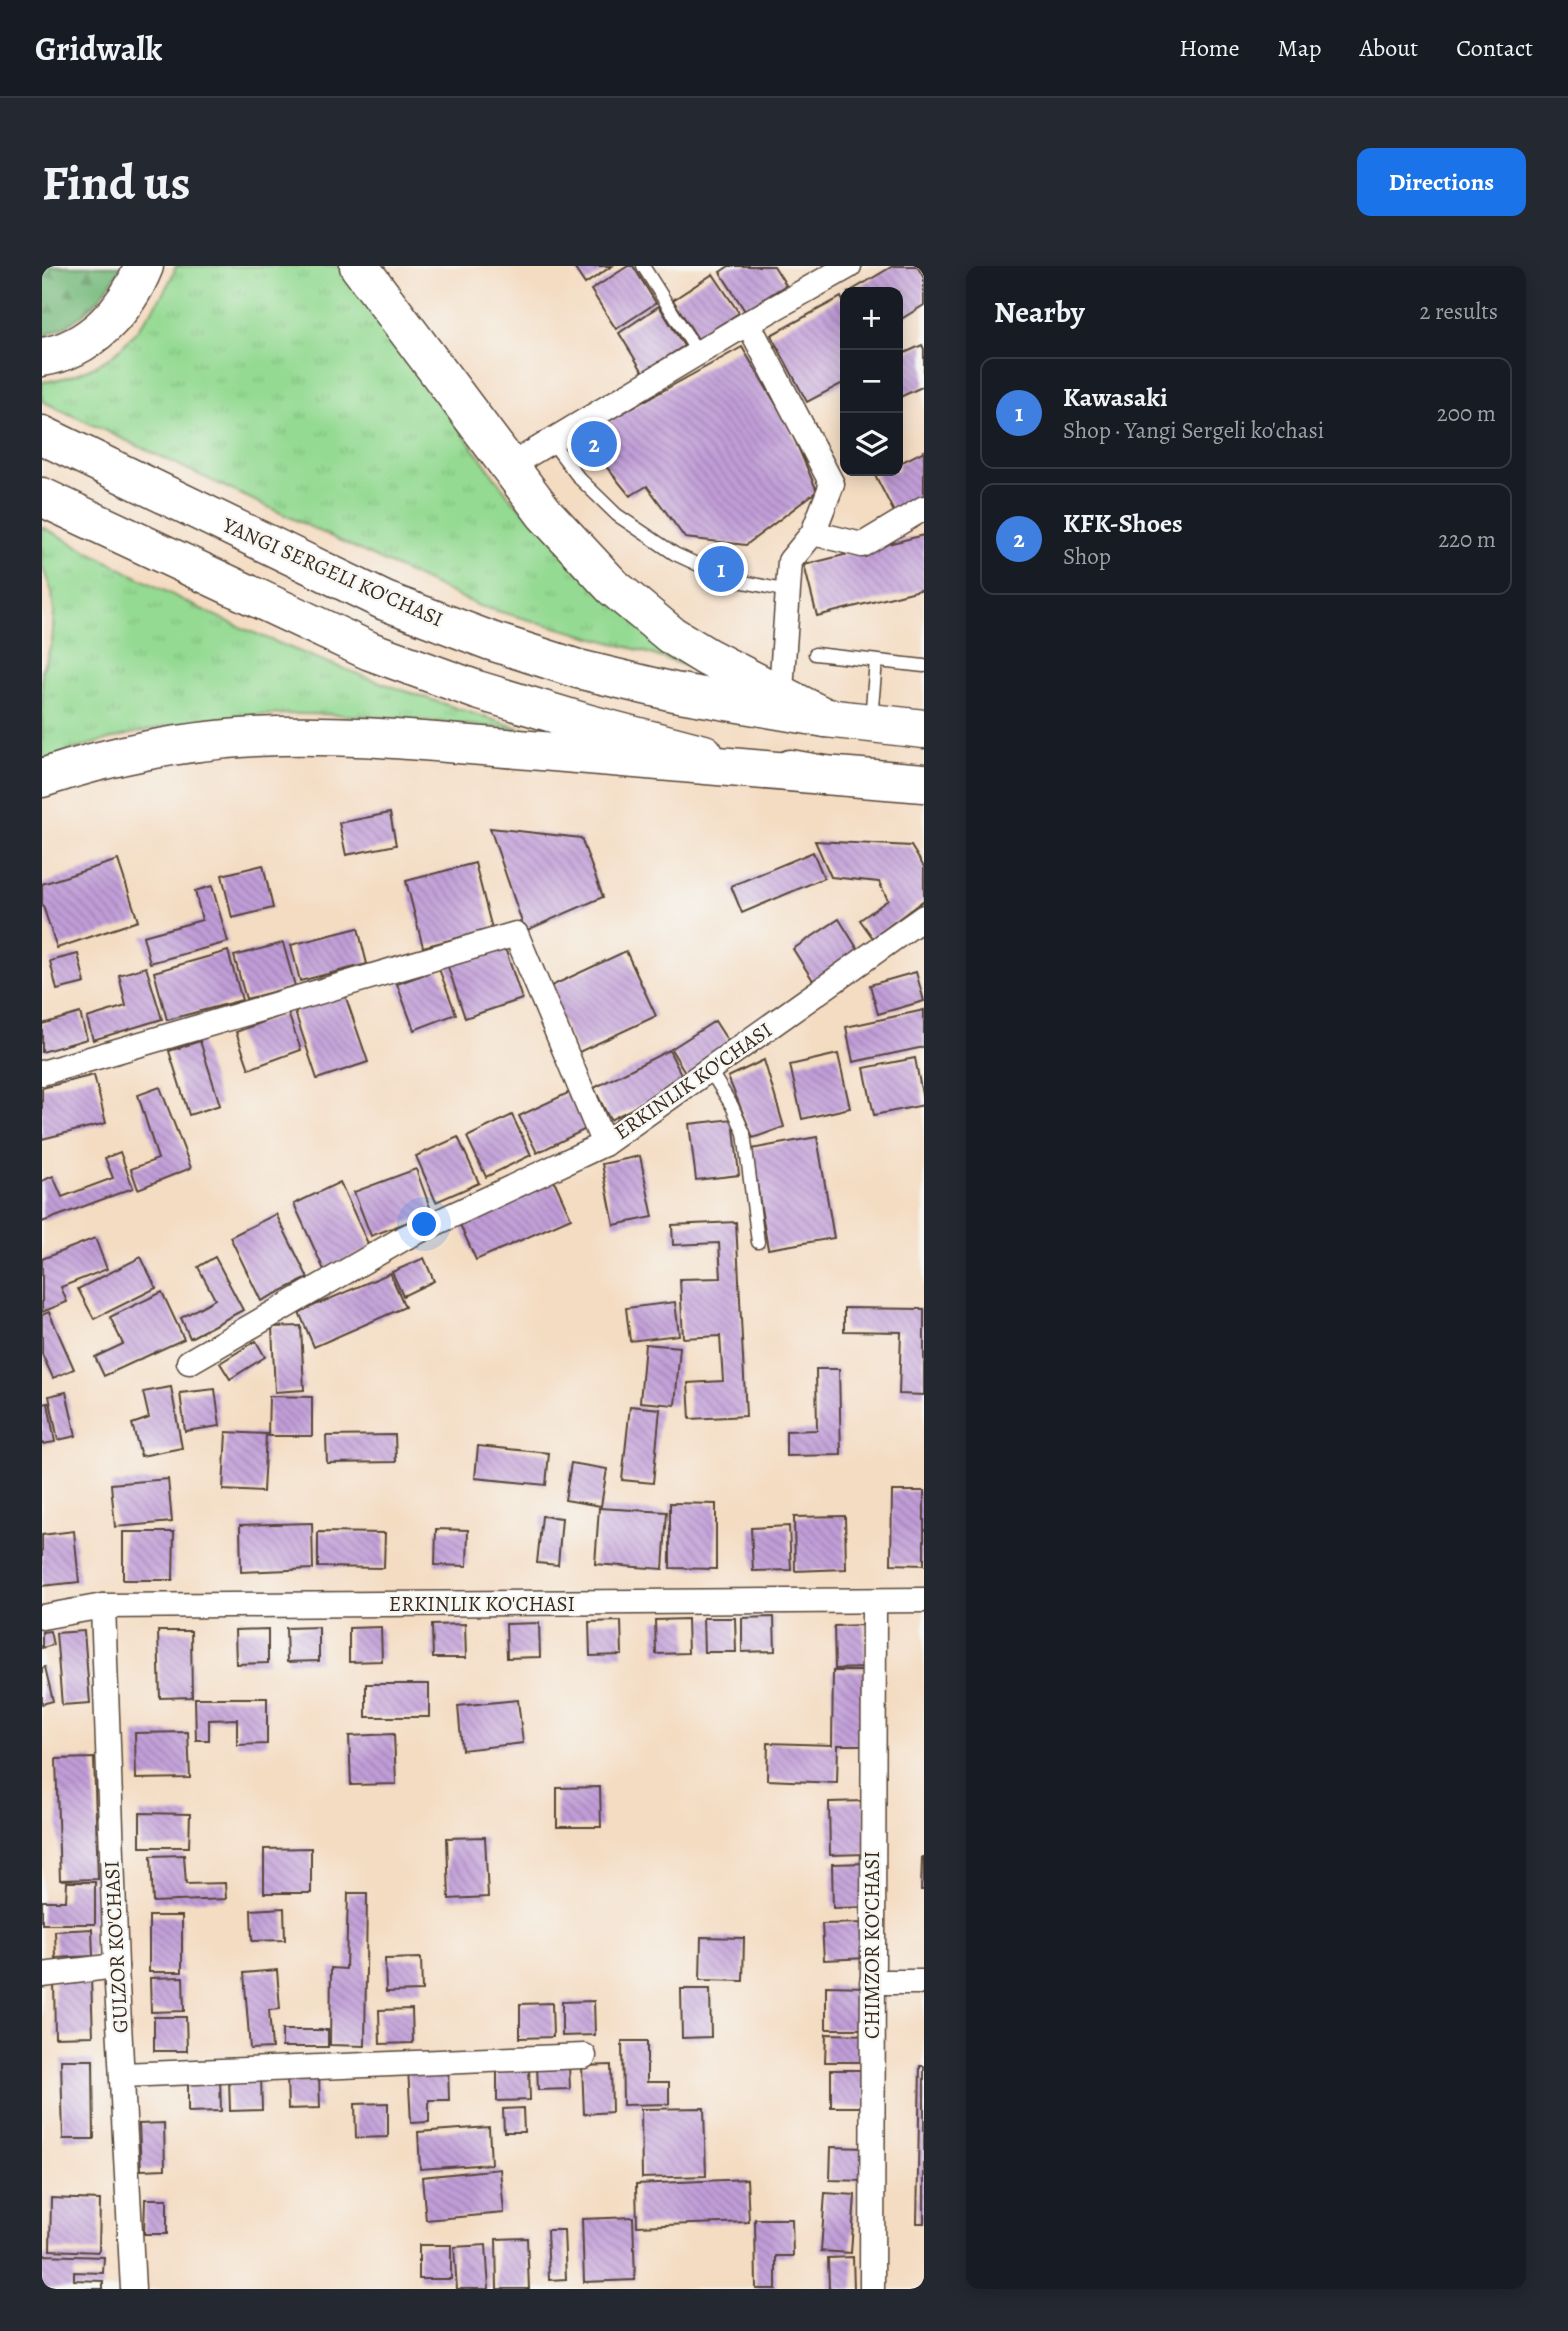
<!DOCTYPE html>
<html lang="en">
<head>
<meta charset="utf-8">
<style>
	body { margin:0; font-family:Alegreya,serif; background:#242831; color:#f1f3f6 }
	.controls { position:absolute; right:21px; top:21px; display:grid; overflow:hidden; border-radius:14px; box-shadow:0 4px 18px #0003 }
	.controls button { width:63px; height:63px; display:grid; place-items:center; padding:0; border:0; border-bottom:2px solid #363941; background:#171b24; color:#f1f3f6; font:35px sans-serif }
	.you { position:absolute; left:383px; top:959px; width:24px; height:24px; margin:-18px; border:5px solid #fff; border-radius:50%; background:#1a73e8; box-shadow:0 0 0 10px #1a73e833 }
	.badge { display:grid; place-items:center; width:46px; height:46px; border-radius:50%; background:#1a73e8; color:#fff; font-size:23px; font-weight:700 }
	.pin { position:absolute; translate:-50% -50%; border:4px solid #fff; box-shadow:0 2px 7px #0006 }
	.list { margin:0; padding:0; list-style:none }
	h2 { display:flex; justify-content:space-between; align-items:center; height:91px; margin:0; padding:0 28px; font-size:30px }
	h2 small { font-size:23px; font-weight:400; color:#9ea1a6 }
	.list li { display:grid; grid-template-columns:46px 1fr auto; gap:21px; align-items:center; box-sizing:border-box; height:112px; margin:0 14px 14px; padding:0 14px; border:2px solid #363941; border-radius:14px }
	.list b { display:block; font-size:26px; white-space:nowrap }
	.list p { margin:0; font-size:23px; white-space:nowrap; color:#9ea1a6 }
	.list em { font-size:23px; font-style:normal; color:#9ea1a6 }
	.icon { flex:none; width:38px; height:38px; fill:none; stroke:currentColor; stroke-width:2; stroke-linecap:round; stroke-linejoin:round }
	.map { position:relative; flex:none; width:882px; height:2023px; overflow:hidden; border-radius:14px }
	header { display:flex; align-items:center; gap:42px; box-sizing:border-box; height:98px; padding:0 35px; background:#171b24; border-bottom:2px solid #363941 }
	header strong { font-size:33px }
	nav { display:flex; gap:38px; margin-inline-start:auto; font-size:24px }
	.intro { display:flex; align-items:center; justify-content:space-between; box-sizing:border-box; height:168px; padding:0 42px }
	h1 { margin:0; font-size:49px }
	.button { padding:18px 32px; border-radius:14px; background:#1a73e8; color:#fff; font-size:24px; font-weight:700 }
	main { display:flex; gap:42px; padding:0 42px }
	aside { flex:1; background:#171b24; border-radius:14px; box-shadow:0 4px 18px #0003 }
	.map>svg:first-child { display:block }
	.grass { fill:url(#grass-tufts); stroke:#688258; stroke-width:2 }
	.forest { fill:url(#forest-firs); stroke:#59724e; stroke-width:2 }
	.building { fill:url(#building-back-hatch) }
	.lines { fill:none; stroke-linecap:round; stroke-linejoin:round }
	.service-casing { stroke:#574537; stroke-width:15 }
	.minor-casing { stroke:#574537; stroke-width:27 }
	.primary-casing { stroke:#574537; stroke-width:41 }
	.trunk-casing { stroke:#574537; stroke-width:41 }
	.service { stroke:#fff; stroke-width:12 }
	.minor { stroke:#fff; stroke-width:24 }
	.primary { stroke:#fff; stroke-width:38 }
	.trunk { stroke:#fff; stroke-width:38 }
	.labels { text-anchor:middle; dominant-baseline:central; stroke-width:5; stroke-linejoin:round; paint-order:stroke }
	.street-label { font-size:21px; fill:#3b2a1e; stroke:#f6f6f2 }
</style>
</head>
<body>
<header>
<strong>Gridwalk</strong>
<nav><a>Home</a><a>Map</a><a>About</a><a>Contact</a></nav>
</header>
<div class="intro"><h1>Find us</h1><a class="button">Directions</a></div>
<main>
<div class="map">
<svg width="882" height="2023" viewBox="0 0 882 2023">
	<defs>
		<pattern id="grass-tufts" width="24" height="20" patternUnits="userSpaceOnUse" patternTransform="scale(1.75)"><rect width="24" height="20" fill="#94da93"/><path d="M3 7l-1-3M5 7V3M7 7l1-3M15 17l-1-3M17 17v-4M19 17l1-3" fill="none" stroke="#80bb7e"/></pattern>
		<pattern id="forest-firs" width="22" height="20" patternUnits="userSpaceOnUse" patternTransform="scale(1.75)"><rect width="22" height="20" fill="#77ba7d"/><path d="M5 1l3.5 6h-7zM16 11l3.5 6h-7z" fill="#639766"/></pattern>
		<pattern id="building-back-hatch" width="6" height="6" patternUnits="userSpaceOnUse" patternTransform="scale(1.75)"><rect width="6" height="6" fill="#c19dd8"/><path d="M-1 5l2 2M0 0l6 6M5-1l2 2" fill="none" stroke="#9e80af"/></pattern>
	</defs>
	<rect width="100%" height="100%" fill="#f6f6f2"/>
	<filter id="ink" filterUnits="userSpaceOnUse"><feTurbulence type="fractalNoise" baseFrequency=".0143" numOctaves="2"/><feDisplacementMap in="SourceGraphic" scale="14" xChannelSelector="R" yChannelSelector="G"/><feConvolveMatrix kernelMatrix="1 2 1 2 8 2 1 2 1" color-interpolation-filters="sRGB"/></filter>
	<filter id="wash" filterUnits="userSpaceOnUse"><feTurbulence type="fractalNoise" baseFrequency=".00686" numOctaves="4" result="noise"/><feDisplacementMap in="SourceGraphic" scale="28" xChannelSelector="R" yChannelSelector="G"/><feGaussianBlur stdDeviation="1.57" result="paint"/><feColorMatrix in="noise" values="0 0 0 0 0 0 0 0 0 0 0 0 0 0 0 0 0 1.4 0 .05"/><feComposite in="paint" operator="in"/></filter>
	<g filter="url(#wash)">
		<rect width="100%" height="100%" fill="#f4dcc2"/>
		<g class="grass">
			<path d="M134,0H298L469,233L664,407L600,385L437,340L0,135V116C22,114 42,106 62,95C87,80 125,28 134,0Z"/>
			<path d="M0,261C75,300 150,342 229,374C313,409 398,438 484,464C388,456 289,442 192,451C126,457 62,472 0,495V406L10,376L12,347L10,327L0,299Z"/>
		</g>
		<path class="forest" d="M0,0H79C61,34 37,59 0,70Z"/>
		<g id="blocks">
			<g class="building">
				<polygon points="531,0 570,0 543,18"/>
				<polygon points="586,0 591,0 614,37 574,63 549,24"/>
				<polygon points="687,0 732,0 744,19 703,45 678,6"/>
				<polygon points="851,0 875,0 882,12 882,39 856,55 856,26 807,26"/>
				<polygon points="671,8 697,47 656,73 631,34"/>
				<polygon points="799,31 803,39 803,116 765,136 729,69"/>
				<polygon points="617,40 642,80 601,106 577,67"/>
				<polygon points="880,79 882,83 882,120 856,132 856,90"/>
				<polygon points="700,81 747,160 775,225 704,279 643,272 605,220 588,230 549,182 541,169"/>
				<polygon points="882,185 882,234 853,248 833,209 842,205 856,205 856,198"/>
				<polygon points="882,269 882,323 775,350 762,299"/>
				<polygon points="348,547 354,579 304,589 297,557"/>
				<polygon points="448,562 539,572 561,631 483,665"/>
				<polygon points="773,575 869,580 882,601 882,634 831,672 818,654 846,634 837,616 789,611"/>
				<polygon points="771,586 782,612 700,647 689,620"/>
				<polygon points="76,594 96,655 15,682 0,637 0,618"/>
				<polygon points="433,597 450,663 381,681 364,615"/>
				<polygon points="221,599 231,642 190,652 180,609"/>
				<polygon points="170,620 186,676 108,697 101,670 160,654 153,625"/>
				<polygon points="797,653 818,687 772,716 751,683"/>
				<polygon points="316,662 325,698 258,715 249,679"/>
				<polygon points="241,677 253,720 204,733 192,690"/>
				<polygon points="462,679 480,733 423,752 405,698"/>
				<polygon points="186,685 200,734 125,754 112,706"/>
				<polygon points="584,685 614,750 535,787 505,722"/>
				<polygon points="36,688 43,717 15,724 8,695"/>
				<polygon points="104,701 120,753 51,774 45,752 84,740 77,709"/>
				<polygon points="397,703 414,748 372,764 355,718"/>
				<polygon points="874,706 882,735 836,748 828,719"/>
				<polygon points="303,729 326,796 275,813 253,746"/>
				<polygon points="882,744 882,781 811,796 804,761"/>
				<polygon points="38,747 45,773 0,786 0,758"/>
				<polygon points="246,747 259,784 207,803 194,766"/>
				<polygon points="673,755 691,783 646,811 629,783"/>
				<polygon points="158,775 178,839 147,849 127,785"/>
				<polygon points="627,784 643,816 568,854 552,822"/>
				<polygon points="796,788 808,842 760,853 748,799"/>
				<polygon points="873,792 882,839 832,849 822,802"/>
				<polygon points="722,794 742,861 711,872 686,811"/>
				<polygon points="52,809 64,857 0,873 0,822"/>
				<polygon points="118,821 149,902 96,923 89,903 116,893 96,829"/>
				<polygon points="528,826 546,862 495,887 477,850"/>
				<polygon points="470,849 489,889 444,911 425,871"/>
				<polygon points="691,853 697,909 654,914 647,858"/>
				<polygon points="416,871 437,917 394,936 374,890"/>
				<polygon points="775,871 792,972 726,983 709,883"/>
				<polygon points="78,886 91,922 0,956 0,915 11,910 20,931 71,912 63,892"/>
				<polygon points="598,890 611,951 572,959 560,898"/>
				<polygon points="374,903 390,947 329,970 312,926"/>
				<polygon points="510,910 529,952 434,994 415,952"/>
				<polygon points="298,916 328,982 282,1004 252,938"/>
				<polygon points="234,948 266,1012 219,1035 188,971"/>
				<polygon points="694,956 704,1150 648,1153 646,1117 681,1115 678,1070 641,1072 638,1013 679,1012 677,977 631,979 630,959"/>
				<polygon points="53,972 65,1003 19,1021 25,1036 0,1046 0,993"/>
				<polygon points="99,991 114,1022 52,1053 36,1023"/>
				<polygon points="173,991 201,1044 148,1072 139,1052 173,1033 156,1001"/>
				<polygon points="382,992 392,1015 361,1030 350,1006"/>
				<polygon points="348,1007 363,1041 272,1081 257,1046"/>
				<polygon points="120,1026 142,1073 62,1110 53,1091 81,1078 68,1051"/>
				<polygon points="633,1036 637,1069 588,1075 584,1042"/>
				<polygon points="802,1042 882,1043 882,1129 857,1128 859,1066 802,1065"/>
				<polygon points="7,1046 32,1103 11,1112 0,1088 0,1049"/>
				<polygon points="259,1060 262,1124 233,1126 230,1061"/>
				<polygon points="214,1075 223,1091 188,1113 178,1097"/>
				<polygon points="603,1078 638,1081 633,1139 598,1136"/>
				<polygon points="774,1103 797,1103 799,1189 744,1190 744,1165 775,1164"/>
				<polygon points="129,1121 140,1182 99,1190 90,1158 107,1152 101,1126"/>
				<polygon points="173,1123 178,1160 143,1165 138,1127"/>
				<polygon points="24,1126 34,1170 16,1174 7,1130"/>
				<polygon points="227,1130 270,1131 270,1170 226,1170"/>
				<polygon points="6,1137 13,1176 0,1178 0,1138"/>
				<polygon points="588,1140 618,1143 611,1217 580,1214"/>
				<polygon points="184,1166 224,1168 221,1226 181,1224"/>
				<polygon points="353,1169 354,1196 285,1197 284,1170"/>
				<polygon points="436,1180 507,1187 504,1219 433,1212"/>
				<polygon points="529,1197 565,1203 559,1240 523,1234"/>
				<polygon points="126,1213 130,1256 73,1261 69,1218"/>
				<polygon points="850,1225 882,1225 882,1299 849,1298"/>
				<polygon points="628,1237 674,1238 674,1303 628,1302"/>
				<polygon points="557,1242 625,1246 621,1303 553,1298"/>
				<polygon points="500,1250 520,1252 516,1299 495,1297"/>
				<polygon points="803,1250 804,1303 753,1305 752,1251"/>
				<polygon points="270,1257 271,1303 199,1306 198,1259"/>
				<polygon points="747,1260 749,1304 711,1305 709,1262"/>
				<polygon points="394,1263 426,1264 425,1300 393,1299"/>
				<polygon points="32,1265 37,1316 0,1320 0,1269"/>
				<polygon points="81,1266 132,1266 131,1314 81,1314"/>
				<polygon points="276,1266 343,1267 342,1302 276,1301"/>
				<polygon points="732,1351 733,1385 700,1386 700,1352"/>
				<polygon points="661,1352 693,1352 694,1386 662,1386"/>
				<polygon points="645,1353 646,1387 614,1388 613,1354"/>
				<polygon points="579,1355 580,1389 548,1390 547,1356"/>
				<polygon points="497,1357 498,1391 465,1392 464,1358"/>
				<polygon points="423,1358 424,1392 391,1392 390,1359"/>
				<polygon points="822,1359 823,1402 793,1403 792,1360"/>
				<polygon points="277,1361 277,1395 245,1396 244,1362"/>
				<polygon points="339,1361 340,1395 307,1396 307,1362"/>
				<polygon points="226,1363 226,1397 194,1398 193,1364"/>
				<polygon points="8,1365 11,1379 0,1382 0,1366"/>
				<polygon points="42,1365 48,1437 20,1439 14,1367"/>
				<polygon points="116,1365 149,1365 150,1431 118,1432"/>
				<polygon points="3,1401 11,1435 0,1438 0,1402"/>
				<polygon points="791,1405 824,1405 823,1479 796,1479 795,1517 725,1514 726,1477 790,1479"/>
				<rect x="324" y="1418" width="63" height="33"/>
				<polygon points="153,1432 225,1432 225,1478 195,1479 195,1453 167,1454 167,1474 154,1474"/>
				<polygon points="476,1434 481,1477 420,1484 416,1440"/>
				<polygon points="146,1466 148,1512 94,1513 93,1467"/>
				<polygon points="352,1468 354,1518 309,1519 307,1470"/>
				<polygon points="52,1492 56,1613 18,1614 14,1493"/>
				<polygon points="558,1521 559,1561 515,1561 515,1522"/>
				<polygon points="823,1535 824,1588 788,1589 787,1536"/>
				<polygon points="98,1547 148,1548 147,1581 98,1581"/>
				<polygon points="443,1571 446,1631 407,1633 405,1572"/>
				<polygon points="269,1582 269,1627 222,1627 222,1583"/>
				<polygon points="142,1589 144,1618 183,1617 184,1633 111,1636 109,1590"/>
				<polygon points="880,1591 882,1591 882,1624 879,1624"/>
				<polygon points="825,1597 826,1641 791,1642 790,1598"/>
				<polygon points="25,1616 53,1616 53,1658 0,1658 0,1635 24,1635"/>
				<polygon points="306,1627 325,1627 323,1780 288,1779 289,1702 304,1703"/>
				<polygon points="242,1642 243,1674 210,1675 209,1644"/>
				<rect x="107" y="1650" width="33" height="56"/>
				<polygon points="825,1657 826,1692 782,1694 780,1658"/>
				<polygon points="50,1663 51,1690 14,1692 13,1665"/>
				<polygon points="659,1671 702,1672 701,1715 658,1714"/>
				<polygon points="379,1692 380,1725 344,1726 343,1693"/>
				<polygon points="235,1704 238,1743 227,1744 230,1782 208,1783 202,1707"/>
				<polygon points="141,1711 142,1745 109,1746 108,1712"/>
				<polygon points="49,1713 51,1770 13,1771 12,1714"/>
				<polygon points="784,1720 826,1721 826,1763 784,1763"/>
				<polygon points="639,1723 668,1723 669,1771 640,1772"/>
				<polygon points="552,1735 553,1769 520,1770 520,1736"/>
				<polygon points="510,1737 511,1771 478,1772 478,1738"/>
				<polygon points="370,1743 371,1777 338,1778 337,1744"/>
				<polygon points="112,1751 144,1751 145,1785 112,1785"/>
				<rect x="240" y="1764" width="46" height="17"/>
				<polygon points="784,1768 827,1769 826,1796 783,1796"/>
				<polygon points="580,1775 605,1775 605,1816 627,1816 627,1838 581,1839"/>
				<polygon points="19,1794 51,1794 52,1873 21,1873"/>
				<polygon points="527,1799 528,1823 496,1824 495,1800"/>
				<polygon points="569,1799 570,1846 542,1848 540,1800"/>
				<polygon points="487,1800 488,1834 455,1835 455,1802"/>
				<polygon points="878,1800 882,1800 882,1957 875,1957"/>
				<polygon points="406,1801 407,1834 387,1834 387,1856 369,1857 366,1802"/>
				<rect x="789" y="1804" width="35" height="37"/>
				<polygon points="277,1808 278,1842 246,1843 245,1809"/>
				<polygon points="219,1810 220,1844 188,1845 187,1811"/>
				<polygon points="178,1811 179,1845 146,1846 146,1812"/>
				<polygon points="346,1837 346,1871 314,1872 313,1838"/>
				<polygon points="481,1842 482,1866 462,1866 461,1843"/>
				<polygon points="662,1842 664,1910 600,1912 599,1843"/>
				<polygon points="122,1857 123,1903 99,1904 97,1858"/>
				<polygon points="447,1861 449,1898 378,1903 376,1866"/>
				<polygon points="789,1881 824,1882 824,1915 788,1914"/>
				<polygon points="458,1903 462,1947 384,1954 380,1911"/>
				<polygon points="705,1913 707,1956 595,1960 594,1918"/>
				<polygon points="783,1927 813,1929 809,1987 779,1985"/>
				<polygon points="9,1932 58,1934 57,1986 8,1984"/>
				<polygon points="103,1933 125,1933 125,1968 102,1968"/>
				<polygon points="591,1951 593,2014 542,2016 540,1953"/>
				<polygon points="713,1953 750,1953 751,1990 734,1990 734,2023 714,2023"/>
				<polygon points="505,1964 522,1964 524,2013 507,2014"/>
				<polygon points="485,1972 487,2023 455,2023 454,1973"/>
				<rect x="377" y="1979" width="32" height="34"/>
				<polygon points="444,1979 447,2023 415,2023 412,1981"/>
				<polygon points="0,1989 62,1991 61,2007 32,2006 32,2014 61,2015 61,2023 0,2023"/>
				<polygon points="811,1991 812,2023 787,2023 786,1992"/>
			</g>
		</g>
	</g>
	<g filter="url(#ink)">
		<use href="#blocks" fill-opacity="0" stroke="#574537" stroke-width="2"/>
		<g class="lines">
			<g class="service-casing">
				<g id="service">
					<polyline points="601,0 656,87"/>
					<polyline points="509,175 537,212 575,249 633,288 687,313 746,325"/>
					<polyline points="773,388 882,400"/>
					<polyline points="829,453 834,395"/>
					<polyline points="667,803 690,840 702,867 716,976"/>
				</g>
			</g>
			<g class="minor-casing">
				<g id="minor">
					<polyline points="706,57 790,218 771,267 748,295 738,439"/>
					<polyline points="466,201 706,57 807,0"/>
					<polyline points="771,267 820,279 882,242"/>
					<polyline points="0,807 474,668 562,878"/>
					<polyline points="147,1096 362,972 562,878 882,651"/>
					<polyline points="61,1340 74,1700 91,2023"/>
					<polyline points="0,1351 61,1340 882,1334"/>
					<polyline points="0,1709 74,1700"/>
					<polyline points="830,1716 882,1716"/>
					<polyline points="80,1809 542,1790"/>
					<polyline points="830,2023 832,1335"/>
				</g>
			</g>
			<g class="primary-casing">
				<g id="primary">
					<polyline points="0,169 343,335 449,375 536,403 632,426 784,452 882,463"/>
					<polyline points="0,231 328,385 435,424 547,458 662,488"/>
					<polyline points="748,503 782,509 882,517"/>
				</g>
			</g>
			<g class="trunk-casing">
				<g id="trunk">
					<polyline points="317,0 503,248 571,321 629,369 665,391 784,452"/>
					<path d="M0,91C48,84 85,43 102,0"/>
					<path d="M0,512C69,489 140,475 212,471C300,466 389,476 476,483C578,491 680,500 782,509"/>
				</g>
			</g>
			<use href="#service" class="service"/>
			<use href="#minor" class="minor"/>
			<use href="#primary" class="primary"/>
			<use href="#trunk" class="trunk"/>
		</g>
	</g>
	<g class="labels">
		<g class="street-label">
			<text transform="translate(291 306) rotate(24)">YANGI SERGELI KO'CHASI</text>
			<text transform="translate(651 815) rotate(-35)">ERKINLIK KO'CHASI</text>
			<text x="440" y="1338">ERKINLIK KO'CHASI</text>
			<text transform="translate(830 1679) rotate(-90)">CHIMZOR KO'CHASI</text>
			<text transform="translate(74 1681) rotate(-93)">GULZOR KO'CHASI</text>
		</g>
	</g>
</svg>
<div class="controls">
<button>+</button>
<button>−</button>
<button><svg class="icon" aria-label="layers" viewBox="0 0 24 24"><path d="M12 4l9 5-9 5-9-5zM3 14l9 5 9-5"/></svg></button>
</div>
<div class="you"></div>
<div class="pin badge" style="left:679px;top:303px;background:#3f7fe0">1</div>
<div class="pin badge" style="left:552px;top:178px;background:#3f7fe0">2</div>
</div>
<aside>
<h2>Nearby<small>2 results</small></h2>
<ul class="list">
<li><span class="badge" style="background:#3f7fe0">1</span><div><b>Kawasaki</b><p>Shop · Yangi Sergeli ko'chasi</p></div><em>200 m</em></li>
<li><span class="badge" style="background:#3f7fe0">2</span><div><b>KFK-Shoes</b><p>Shop</p></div><em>220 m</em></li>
</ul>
</aside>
</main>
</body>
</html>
